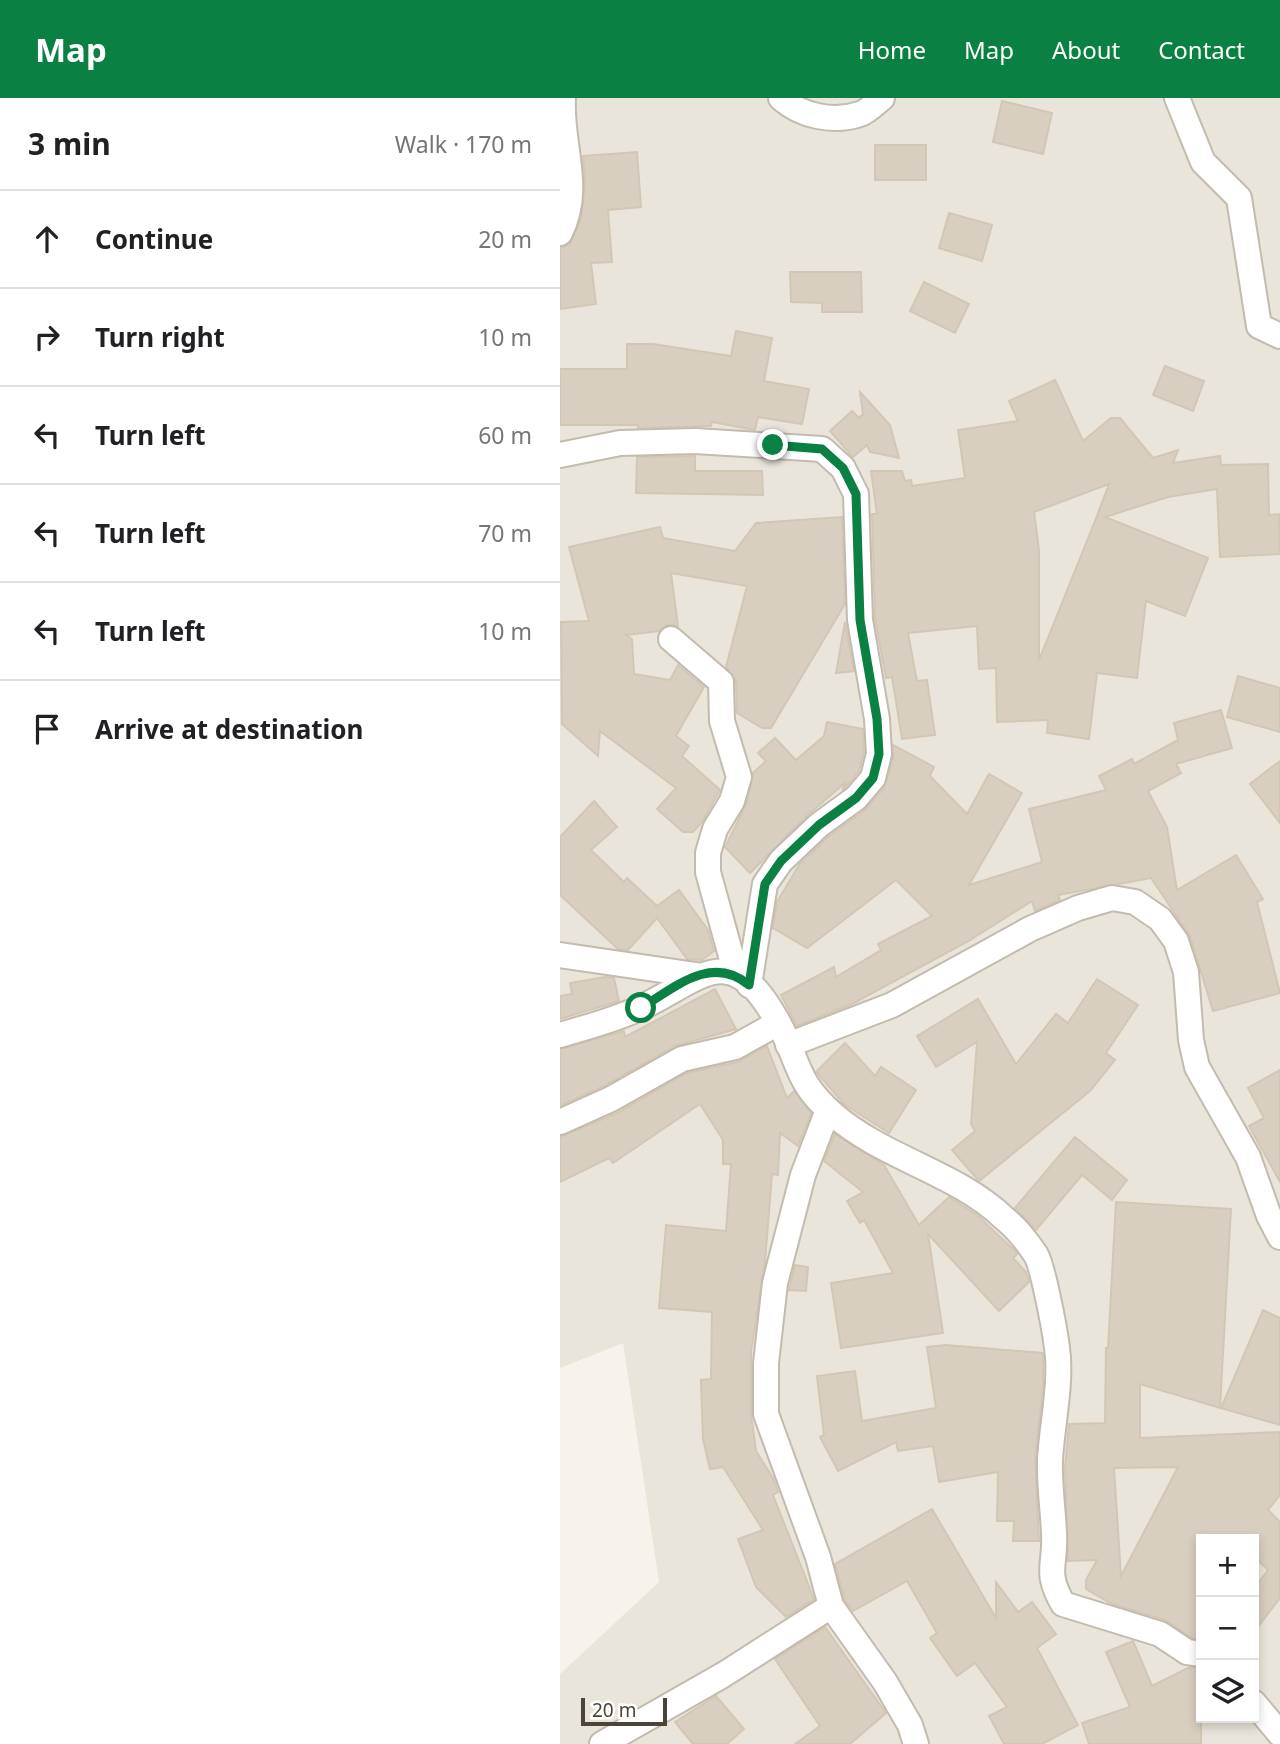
<!DOCTYPE html>
<html lang="en">
<head>
<meta charset="utf-8">
<style>
	body { margin:0; font-family:"Noto Sans",sans-serif; background:#f6f6f6; color:#202124 }
	.controls { position:absolute; right:21px; bottom:21px; display:grid; overflow:hidden; border-radius:0px; box-shadow:0 4px 10px #0003 }
	.controls button { width:63px; height:63px; display:grid; place-items:center; padding:0; border:0; border-bottom:2px solid #e0e0e0; background:#fff; color:#202124; font:35px sans-serif }
	.scale { position:absolute; left:21px; bottom:18px; width:86px; box-sizing:border-box; padding-left:7px; border:4px solid #4b4439; border-top:0; font-size:19px; line-height:24px; white-space:nowrap; color:#4b4439; -webkit-text-stroke:5px #fff; paint-order:stroke }
	.stop { position:absolute; width:21px; height:21px; margin:-16px; border:5px solid #0b8043; border-radius:50%; background:#fff }
	.stop.end { background:#0b8043; border-color:#fff; box-shadow:0 2px 7px #0008 }
	.list { margin:0; padding:0; list-style:none }
	h2 { display:flex; justify-content:space-between; align-items:center; height:91px; margin:0; padding:0 28px; font-size:30px }
	h2 small { font-size:23px; font-weight:400; color:#757577 }
	.list li { display:grid; grid-template-columns:46px 1fr auto; gap:21px; align-items:center; box-sizing:border-box; height:98px; padding:0 28px; border-top:2px solid #e0e0e0 }
	.list b { display:block; font-size:26px; white-space:nowrap }
	.list em { font-size:23px; font-style:normal; color:#757577 }
	.icon { flex:none; width:38px; height:38px; fill:none; stroke:currentColor; stroke-width:2; stroke-linecap:round; stroke-linejoin:round }
	.map { position:relative; flex:none; width:720px; height:1646px; overflow:hidden }
	header { display:flex; align-items:center; gap:42px; box-sizing:border-box; height:98px; padding:0 35px; background:#0b8043; color:#fff }
	header strong { font-size:33px }
	nav { display:flex; gap:38px; margin-inline-start:auto; font-size:24px }
	main { display:flex }
	aside { flex:1; background:#fff }
	.map>svg:first-child { display:block }
	.residential { fill:#eae5da; fill-rule:evenodd }
	.building { fill:#d8cfc1; stroke:#d3c7b4; stroke-width:2; fill-rule:evenodd }
	.lines { fill:none; stroke-linecap:round; stroke-linejoin:round }
	.minor-casing { stroke:#c2bbae; stroke-width:28 }
	.minor { stroke:#fff; stroke-width:24 }
	.route { stroke:#0b8043; stroke-width:9 }
</style>
</head>
<body>
<header>
<strong>Map</strong>
<nav><a>Home</a><a>Map</a><a>About</a><a>Contact</a></nav>
</header>
<main>
<aside>
<h2>3 min<small>Walk · 170 m</small></h2>
<ul class="list">
<li><svg class="icon" aria-label="ahead" viewBox="0 0 24 24"><path d="M12 20V5M6 11l6-6 6 6"/></svg><div><b>Continue</b></div><em>20 m</em></li>
<li><svg class="icon" aria-label="right" viewBox="0 0 24 24"><path d="M7 20v-9h11M14 6l5 5-5 5"/></svg><div><b>Turn right</b></div><em>10 m</em></li>
<li><svg class="icon" aria-label="left" viewBox="0 0 24 24"><path d="M17 20v-9H6M10 6l-5 5 5 5"/></svg><div><b>Turn left</b></div><em>60 m</em></li>
<li><svg class="icon" aria-label="left" viewBox="0 0 24 24"><path d="M17 20v-9H6M10 6l-5 5 5 5"/></svg><div><b>Turn left</b></div><em>70 m</em></li>
<li><svg class="icon" aria-label="left" viewBox="0 0 24 24"><path d="M17 20v-9H6M10 6l-5 5 5 5"/></svg><div><b>Turn left</b></div><em>10 m</em></li>
<li><svg class="icon" aria-label="arrive" viewBox="0 0 24 24"><path d="M6 21V4h12l-3 4 3 4H6"/></svg><div><b>Arrive at destination</b></div></li>
</ul>
</aside>
<div class="map">
<svg width="720" height="1646" viewBox="0 0 720 1646">
	<rect width="100%" height="100%" fill="#f6f3ec"/>
	<path class="residential" d="M0,0H720V1646H0V1576L99,1484L63,1245L0,1270ZM641,1441H694V1620H641Z"/>
	<g class="building">
		<polygon points="442,3 492,15 483,56 433,44"/>
		<rect x="315" y="47" width="51" height="35"/>
		<polygon points="77,54 81,109 48,112 52,164 31,165 36,206 0,211 0,150 10,146 21,121 25,85 23,58"/>
		<polygon points="389,115 432,127 422,163 379,150"/>
		<polygon points="230,174 301,174 302,214 262,214 262,205 231,204"/>
		<polygon points="364,184 409,206 395,235 350,213"/>
		<polygon points="176,233 212,240 204,283 249,291 242,326 198,319 195,332 152,324 151,328 78,330 78,327 0,327 0,271 67,271 67,246 93,246 171,258"/>
		<polygon points="605,268 644,283 633,313 593,297"/>
		<path d="M495,282L523,343L551,320H560L593,360L618,352L613,365L660,358L661,367L708,366L709,417L719,416L720,456L660,459L657,391L608,399L545,419L648,460L625,518L586,503L577,580L537,575L529,641L487,635L488,622L437,624L436,570L419,571L417,528L348,535L357,583L367,582L375,637L342,641L332,579L326,580L315,521L312,416H317L311,373H342L345,383L351,382L352,388L405,380L398,332L458,323L449,303ZM549,386L535,423L479,562V452L474,414Z"/>
		<polygon points="300,294 330,327 339,360 310,354 307,347 293,359 270,333 292,313 299,320 303,316"/>
		<polygon points="135,358 135,373 202,373 203,397 76,395 77,359"/>
		<polygon points="282,419 285,506 211,630 202,630 177,615 176,583 166,569 187,488 111,475 118,528 107,527 99,533 66,537 72,541 74,576 110,582 118,567 144,589 116,638 129,648 122,658 160,692 142,724 133,734 123,734 97,711 116,690 40,633 38,658 2,626 1,524 29,523 9,449 100,429 103,440 175,453 196,425"/>
		<polygon points="285,524 294,573 276,575"/>
		<polygon points="678,578 720,590 720,634 667,619"/>
		<polygon points="661,612 672,650 616,666 621,675 588,693 607,729 617,792 676,757 703,801 697,804 720,895 653,913 630,838 591,780 498,797 500,802 475,813 472,803 407,844 292,906 237,928 221,897 274,869 276,879 321,852 318,846 372,818 336,782 247,850 213,830 217,804 239,767 269,738 305,712 324,690 333,660 333,647 374,669 370,678 407,716 429,676 462,695 409,787 482,764 469,711 546,692 539,678 572,661 574,666 618,642 614,625"/>
		<polygon points="267,624 303,631 304,655 299,673 286,689 282,692 286,684 249,716 190,775 165,749 186,707 193,675 206,663 198,655 215,640 236,662 264,638"/>
		<polygon points="720,663 720,725 690,686"/>
		<polygon points="34,703 57,729 31,752 64,784 67,780 97,808 119,792 148,832 154,853 142,862 127,861 97,820 68,852 58,851 0,797 0,739"/>
		<polygon points="45,879 54,880 59,903 0,921 0,898 12,896 10,885"/>
		<polygon points="537,881 578,907 546,955 555,962 530,993 419,1083 392,1052 415,1033 411,1026 417,944 376,969 357,938 418,901 456,966 496,916 508,925"/>
		<polygon points="155,891 176,931 115,948 44,988 0,1008 0,951 64,933 65,939"/>
		<polygon points="285,945 315,978 321,969 356,992 329,1035 284,1006 256,974"/>
		<polygon points="207,948 227,1000 234,993 251,1015 238,1048 220,1035 218,1077 212,1076 205,1164 191,1254 191,1316 196,1353 213,1380 218,1394 213,1397 254,1501 226,1519 196,1489 178,1441 203,1432 163,1369 150,1371 143,1341 141,1282 151,1281 152,1214 99,1210 106,1127 166,1133 171,1066 163,1066 163,1042 140,1006 53,1065 49,1060 0,1084 0,1039 57,1015 127,975 178,964"/>
		<polygon points="720,972 720,1084 689,1028 704,1020 688,990"/>
		<polygon points="275,1036 324,1067 359,1127 389,1099 417,1117 454,1152 457,1156 453,1160 466,1174 469,1184 439,1213 368,1136 383,1235 281,1250 271,1185 333,1175 304,1122 300,1125 287,1103 303,1094 264,1063"/>
		<polygon points="515,1039 567,1082 552,1102 522,1077 476,1132 455,1110"/>
		<path d="M556,1104L671,1111L660,1310L580,1286V1340L720,1334V1397L708,1412L720,1424V1500L694,1534V1491L708,1472L694,1458V1441H641V1541L632,1540L605,1522L552,1506L526,1491V1482L537,1462L508,1463L505,1370L509,1326L545,1325L546,1250H548ZM618,1369L561,1478L554,1370Z"/>
		<polygon points="235,1167 248,1169 246,1193 229,1192"/>
		<polygon points="703,1212 720,1220 720,1327 661,1310"/>
		<polygon points="386,1247 483,1255 483,1290 475,1361 479,1443 453,1443 454,1423 437,1423 438,1374 379,1384 373,1348 338,1353 336,1344 278,1373 260,1339 264,1337 257,1278 295,1273 302,1323 376,1310 367,1249"/>
		<polygon points="372,1411 436,1520 436,1484 458,1514 472,1504 496,1536 477,1550 518,1627 482,1646 444,1646 429,1618 447,1609 415,1565 397,1578 370,1540 377,1535 347,1483 293,1513 285,1502 275,1466"/>
		<polygon points="265,1529 326,1615 290,1646 235,1646 260,1628 215,1561"/>
		<polygon points="573,1543 592,1588 630,1569 641,1571 641,1646 529,1646 522,1625 570,1609 546,1554"/>
		<polygon points="156,1598 184,1631 167,1646 133,1646 115,1624"/>
	</g>
	<g class="lines">
		<g class="minor-casing">
			<g id="minor">
				<path d="M221,0C241,18 273,25 300,16C307,14 316,5 322,0"/>
				<polyline points="617,0 643,64 679,100 699,228 720,238"/>
				<path d="M0,135C23,89 0,47 3,0"/>
				<polyline points="0,357 60,345 135,343 262,351 283,370 296,396 300,522 317,621 319,656 313,680 296,700 259,727 221,763 205,786 189,887"/>
				<polyline points="111,541 161,584 162,623 179,679 172,703 155,731 148,755 148,774 176,876"/>
				<polyline points="0,857 136,877"/>
				<path d="M0,937C27,929 55,922 80,910C139,883 169,839 215,919C240,960 232,981 274,1017C325,1061 396,1074 445,1121C456,1130 468,1145 476,1157C483,1169 495,1233 497,1250C502,1283 492,1327 490,1361C489,1385 493,1411 494,1435C496,1469 484,1472 503,1506L600,1536L627,1554L641,1556"/>
				<polyline points="228,947 332,907 470,831 518,810 552,800 575,804 600,821 616,843 626,874 631,942 637,969 688,1059 709,1118 720,1139"/>
				<polyline points="268,1012 243,1077 215,1185 206,1265 206,1316 258,1459 271,1508 325,1584 350,1627 356,1646"/>
				<polyline points="0,1024 51,1001 122,961 175,949 218,925"/>
				<polyline points="694,1605 720,1636"/>
				<polyline points="42,1646 163,1577 271,1508"/>
			</g>
		</g>
		<use href="#minor" class="minor"/>
	</g>
	<g class="lines">
		<path class="route" d="M81,910C115,889 152,856 189,887L205,786L221,763L259,727L296,700L313,680L319,656L317,621L300,522L296,396L283,370L262,351L213,347"/>
	</g>
</svg>
<div class="controls">
<button>+</button>
<button>−</button>
<button><svg class="icon" aria-label="layers" viewBox="0 0 24 24"><path d="M12 4l9 5-9 5-9-5zM3 14l9 5 9-5"/></svg></button>
</div>
<div class="scale">20 m</div>
<div class="stop" style="left:81px;top:910px"></div>
<div class="stop end" style="left:213px;top:347px"></div>
</div>
</main>
</body>
</html>
